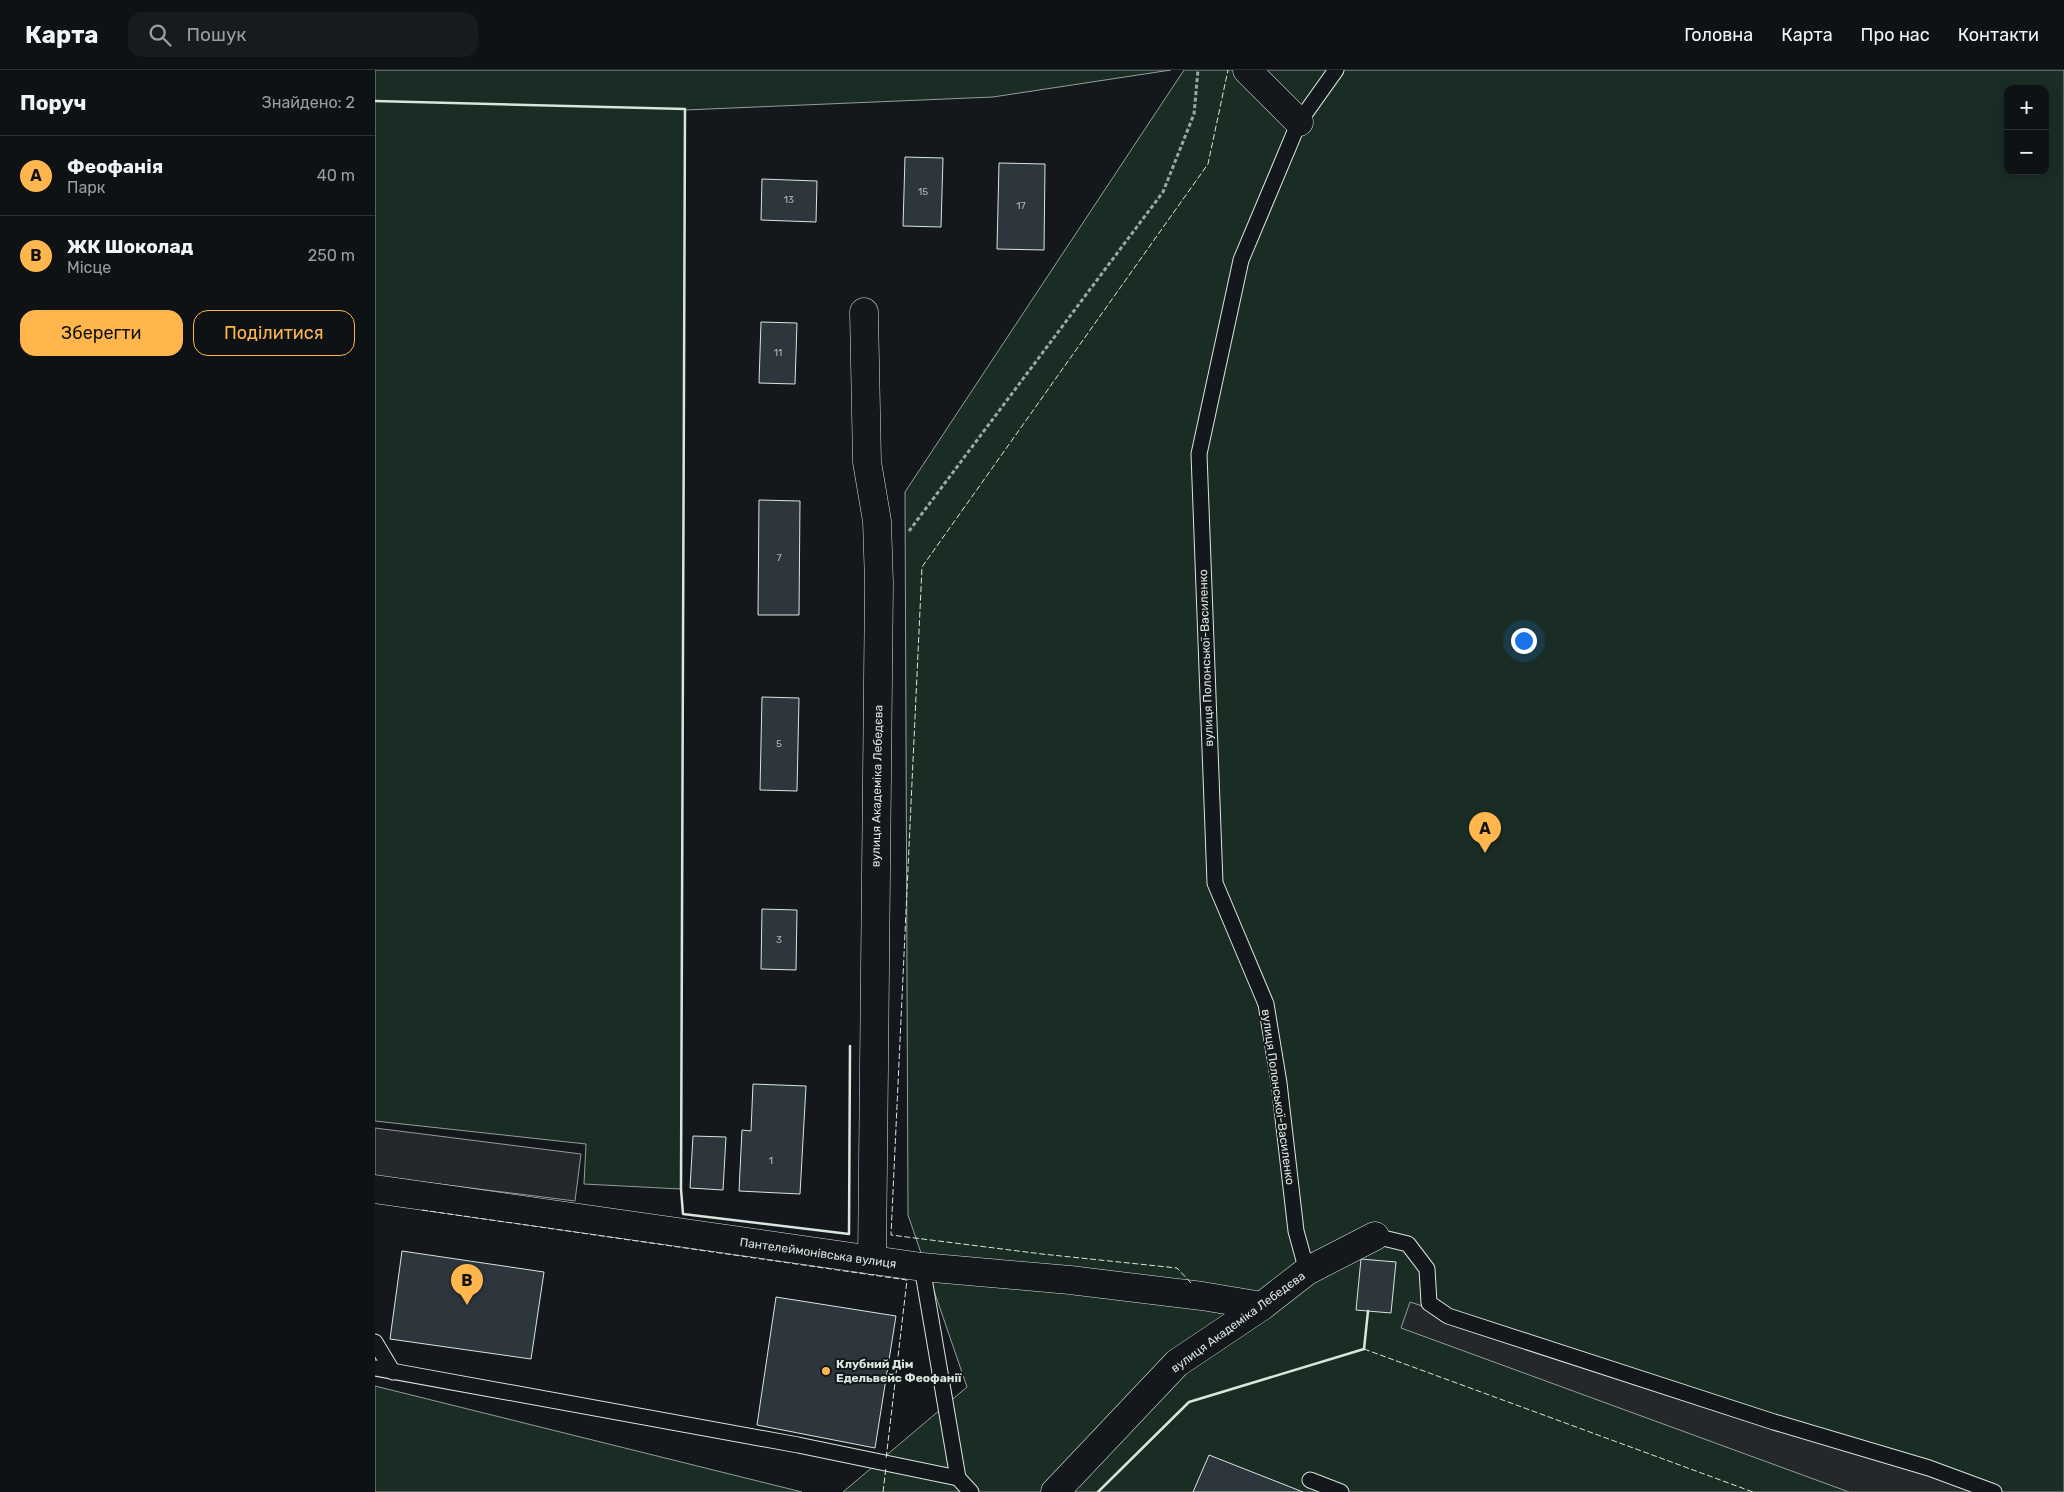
<!DOCTYPE html>
<html lang="uk">
<head>
<meta charset="utf-8">
<style>
	body { margin:0; font-family:Rubik,sans-serif; background:#181b1e; color:#f1f3f6 }
	.controls { position:absolute; right:15px; top:15px; display:grid; overflow:hidden; border-radius:10px; box-shadow:0 2px 12px #0003 }
	.controls button { width:45px; height:45px; display:grid; place-items:center; padding:0; border:0; border-bottom:1px solid #2f3234; background:#0f1215; color:#f1f3f6; font:25px sans-serif }
	.you { position:absolute; left:1148px; top:570px; width:18px; height:18px; margin:-12px; border:4px solid #fff; border-radius:50%; background:#1a73e8; box-shadow:0 0 0 8px #1a73e833 }
	.badge { display:grid; place-items:center; width:32px; height:32px; border-radius:50%; background:#ffb74d; color:#111; font-size:16px; font-weight:700 }
	.pin { position:absolute; translate:-50% -41px; filter:drop-shadow(0 1px 2px #0008) }
	.pin::after { content:''; position:absolute; top:26px; width:18px; height:15px; background:inherit; clip-path:polygon(0 0,100% 0,50% 100%) }
	.list { margin:0; padding:0; list-style:none }
	h2 { display:flex; justify-content:space-between; align-items:center; height:65px; margin:0; padding:0 20px; font-size:21px }
	h2 small { font-size:16px; font-weight:400; color:#9b9ea0 }
	.list li { display:grid; grid-template-columns:32px 1fr auto; gap:15px; align-items:center; box-sizing:border-box; height:80px; padding:0 20px; border-top:1px solid #2f3234 }
	.list b { display:block; font-size:19px; white-space:nowrap }
	.list p { margin:0; font-size:16px; white-space:nowrap; color:#9b9ea0 }
	.list em { font-size:16px; font-style:normal; color:#9b9ea0 }
	.actions { display:flex; gap:10px; padding:15px 20px }
	.actions a { flex:1; padding:11px 0; border:1px solid #ffb74d; border-radius:15px; text-align:center; font-size:18px; color:#ffb74d }
	.actions .main { background:#ffb74d; color:#111 }
	.icon { flex:none; width:28px; height:28px; fill:none; stroke:currentColor; stroke-width:2; stroke-linecap:round; stroke-linejoin:round }
	.map { position:relative; flex:none; width:1689px; height:1422px; overflow:hidden }
	header { display:flex; align-items:center; gap:30px; box-sizing:border-box; height:70px; padding:0 25px; background:#0f1215; border-bottom:1px solid #2f3234 }
	header strong { font-size:24px }
	nav { display:flex; gap:28px; margin-inline-start:auto; font-size:18px }
	.search { width:350px; height:45px; background:#181b1e; display:flex; align-items:center; gap:12px; box-sizing:border-box; padding:0 18px; border-radius:15px; color:#9b9ea0; font-size:19px }
	main { display:flex }
	aside { flex:1; background:#0f1215 }
	.map>svg:first-child { display:block }
	.green { fill:#1a2d24; stroke:#939e99; fill-rule:evenodd }
	.parking { fill:#24282b; stroke:#939e99 }
	.building { fill:#2c363c; stroke:#d8e6dc }
	.lines { fill:none; stroke-linecap:round; stroke-linejoin:round }
	.lane-casing { stroke:#d8e6dc; stroke-width:17 }
	.street-casing { stroke:#d8e6dc; stroke-width:29 }
	.path { stroke:#9da8a2; stroke-width:3; stroke-dasharray:4 2.5; stroke-linecap:butt }
	.lane { stroke:#14181c; stroke-width:15 }
	.street { stroke:#14181c; stroke-width:28 }
	.fence { stroke:#d8e6dc; stroke-width:1; stroke-dasharray:6 2.5; stroke-linecap:butt }
	.wall { stroke:#d8e6dc; stroke-width:2.5 }
	.poi-dot { fill:#ffb74d; stroke:#14181c; stroke-width:2 }
	.labels { text-anchor:middle; dominant-baseline:central; stroke-width:4; stroke-linejoin:round; paint-order:stroke }
	.number-label { font-size:10px; fill:#adbab4 }
	.street-label { font-size:12px; fill:#d8e6dc; stroke:#14181c }
	.poi-label { font-size:12px; font-weight:bold; fill:#d8e6dc; stroke:#14181c; text-anchor:start }
</style>
</head>
<body>
<header>
<strong>Карта</strong>
<div class="search"><svg class="icon" aria-label="search" viewBox="0 0 24 24"><circle cx="10" cy="10" r="6"/><path d="M15 15l6 6"/></svg>Пошук</div>
<nav><a>Головна</a><a>Карта</a><a>Про нас</a><a>Контакти</a></nav>
</header>
<main>
<aside>
<h2>Поруч<small>Знайдено: 2</small></h2>
<ul class="list">
<li><span class="badge">A</span><div><b>Феофанія</b><p>Парк</p></div><em>40 m</em></li>
<li><span class="badge">B</span><div><b>ЖК Шоколад</b><p>Місце</p></div><em>250 m</em></li>
</ul>
<div class="actions"><a class="main">Зберегти</a><a>Поділитися</a></div>
</aside>
<div class="map">
<svg width="1689" height="1422" viewBox="0 0 1689 1422">
	<rect width="100%" height="100%" fill="#14181c"/>
	<g class="green">
		<polygon points="0,0 796,0 618,27 310,40 306,1119 209,1114 211,1074 0,1051"/>
		<path d="M809,0H1689V1422H468L592,1317L533,1145L530,422ZM1633,19H1670V101H1633Z"/>
		<polygon points="0,1316 427,1422 0,1422"/>
	</g>
	<g class="parking">
		<polygon points="0,1058 206,1084 200,1131 0,1106"/>
		<polygon points="1035,1232 1616,1420 1619,1422 1474,1422 1026,1258"/>
	</g>
	<g class="building">
		<polygon points="530,87 568,88 566,157 528,156"/>
		<polygon points="624,93 670,94 669,180 622,179"/>
		<polygon points="387,109 442,111 441,152 386,150"/>
		<polygon points="386,252 422,253 420,314 384,313"/>
		<polygon points="384,430 425,431 424,545 383,545"/>
		<polygon points="387,627 424,628 422,721 385,720"/>
		<polygon points="387,839 422,840 421,900 386,899"/>
		<polygon points="378,1014 431,1016 425,1124 364,1121 367,1060 376,1061"/>
		<polygon points="318,1066 351,1067 348,1120 315,1118"/>
		<polygon points="27,1181 169,1202 156,1289 15,1269"/>
		<polygon points="986,1189 1021,1192 1016,1243 981,1240"/>
		<polygon points="401,1227 521,1246 500,1378 382,1355"/>
		<polygon points="834,1385 928,1422 818,1422"/>
	</g>
	<g class="lines">
		<g class="lane-casing">
			<g id="lane">
				<polyline points="1000,1166 1033,1174 1052,1199 1054,1233 1073,1246 1399,1352 1554,1398 1619,1422"/>
				<polyline points="547,1197 583,1408 596,1422"/>
				<polyline points="932,1201 921,1161 904,1013 891,934 840,813 824,384 866,190 924,52 961,0"/>
				<polyline points="0,1272 18,1302"/>
				<polyline points="0,1298 423,1375 583,1408"/>
				<polyline points="935,1410 966,1422"/>
			</g>
		</g>
		<g class="street-casing">
			<g id="street">
				<polyline points="872,0 924,52"/>
				<polyline points="489,242 492,392 502,451 504,513 497,1190"/>
				<polyline points="0,1119 547,1197 695,1210 827,1226 887,1236"/>
				<polyline points="680,1422 802,1293 887,1236 932,1201 1000,1166"/>
			</g>
		</g>
		<polyline class="path" points="534,461 788,122 819,44 823,0"/>
		<use href="#lane" class="lane"/>
		<use href="#street" class="street"/>
		<g class="fence">
			<polyline points="47,1140 532,1210 511,1389"/>
			<polyline points="816,1213 802,1198 667,1184 516,1165 547,497 833,94 853,0"/>
			<polyline points="989,1279 1378,1422"/>
			<polyline points="508,1422 511,1397"/>
		</g>
		<g class="wall">
			<polyline points="0,31 310,39 306,1119 308,1144 474,1164 475,976"/>
			<polyline points="723,1422 814,1332 989,1279 993,1241"/>
		</g>
	</g>
	<circle class="poi-dot" cx="451" cy="1301" r="5"/>
	<g class="labels">
		<g class="number-label">
			<text x="548" y="122">15</text>
			<text x="414" y="130">13</text>
			<text x="646" y="136">17</text>
			<text x="403" y="283">11</text>
			<text x="404" y="488">7</text>
			<text x="404" y="674">5</text>
			<text x="404" y="870">3</text>
			<text x="396" y="1091">1</text>
		</g>
		<g class="street-label">
			<text transform="translate(831 588) rotate(-92)">вулиця Полонської-Василенко</text>
			<text transform="translate(502 716) rotate(-89)">вулиця Академіка Лебедєва</text>
			<text transform="translate(903 1027) rotate(82)">вулиця Полонської-Василенко</text>
			<text transform="translate(443 1183) rotate(8)">Пантелеймонівська вулиця</text>
			<text transform="translate(863 1252) rotate(-36)">вулиця Академіка Лебедєва</text>
		</g>
		<g class="poi-label">
			<text x="461" y="1294">Клубний Дім<tspan x="461" dy="14">Едельвейс Феофанії</tspan></text>
		</g>
	</g>
</svg>
<div class="controls">
<button>+</button>
<button>−</button>
</div>
<div class="you"></div>
<div class="pin badge" style="left:1110px;top:783px">A</div>
<div class="pin badge" style="left:92px;top:1235px">B</div>
</div>
</main>
</body>
</html>
